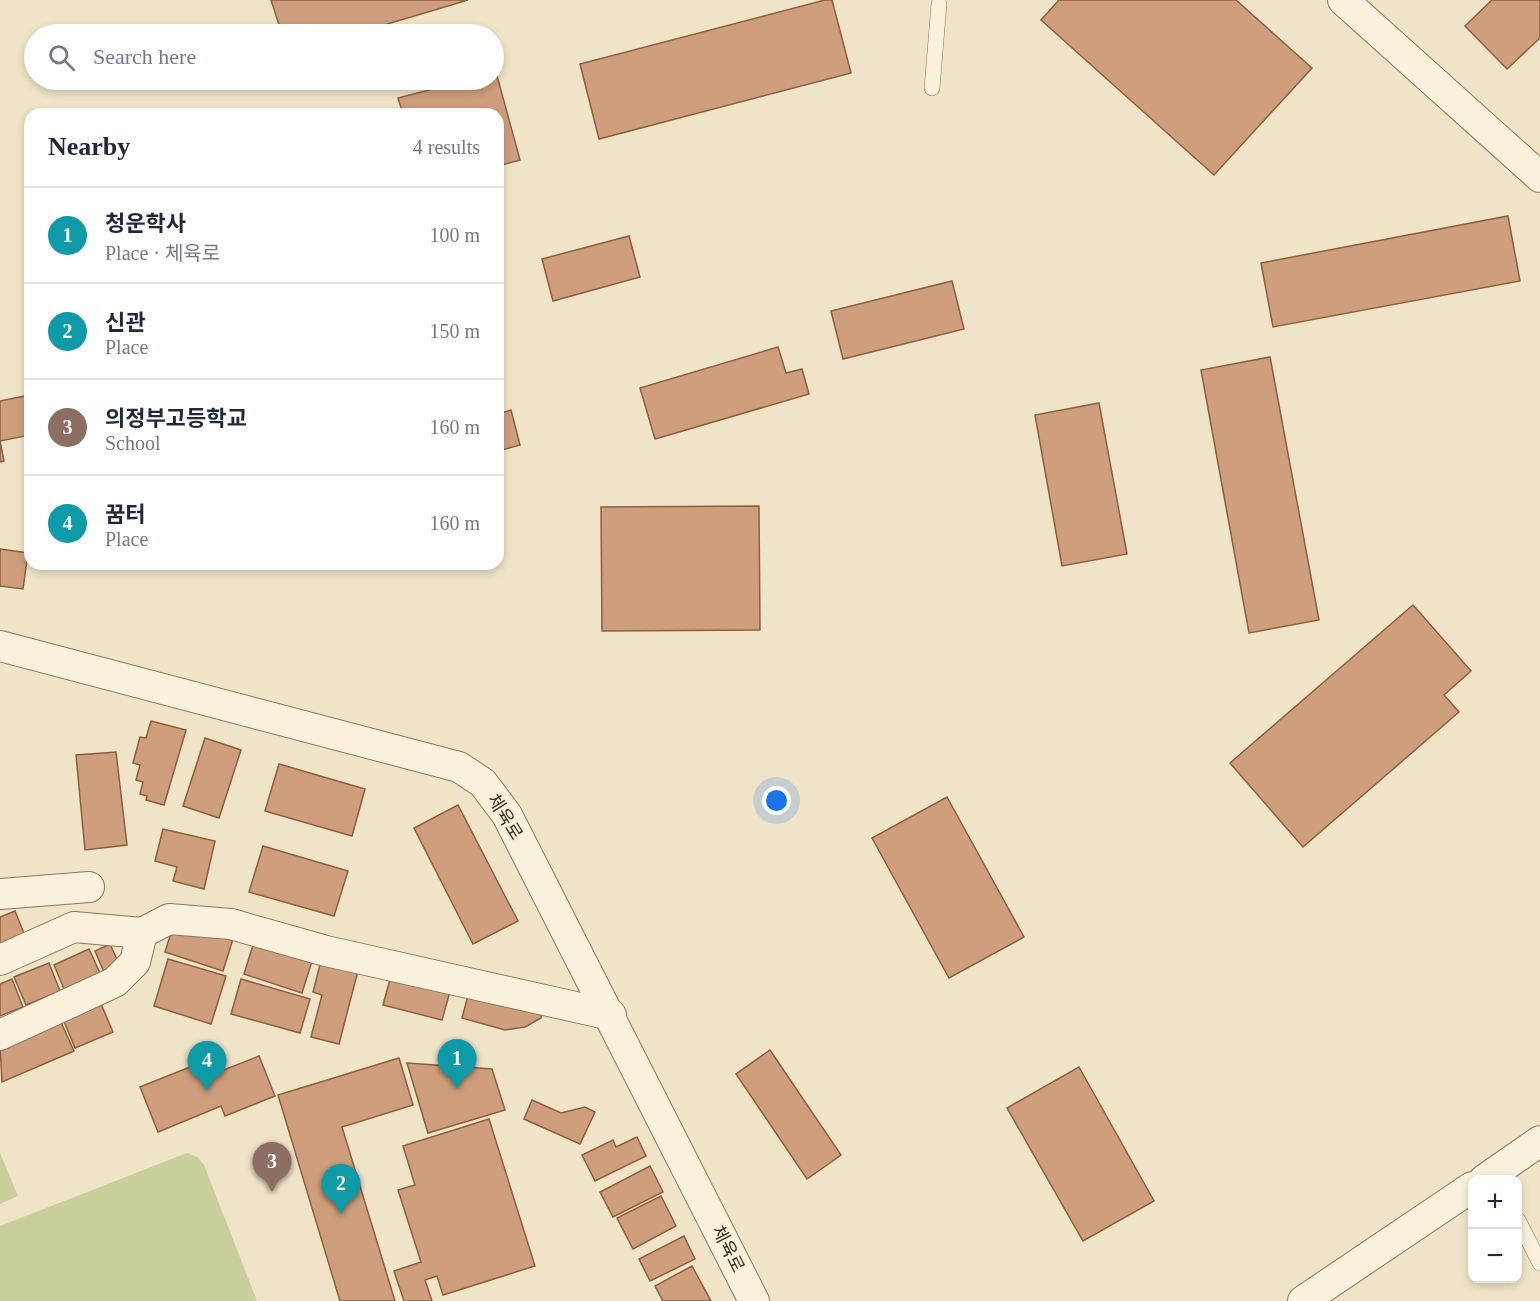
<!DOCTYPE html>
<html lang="en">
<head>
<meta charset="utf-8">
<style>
	body { margin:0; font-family:"Times New Roman","Noto Sans KR",serif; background:#f6f6f7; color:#1f2937 }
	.controls { position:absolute; right:18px; bottom:18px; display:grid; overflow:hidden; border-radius:12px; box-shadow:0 3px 9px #0003 }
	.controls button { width:54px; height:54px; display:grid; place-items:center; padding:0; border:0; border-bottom:2px solid #e0e1e3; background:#fff; color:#1f2937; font:30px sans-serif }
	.you { position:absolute; left:777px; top:801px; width:21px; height:21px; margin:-15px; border:4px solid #fff; border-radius:50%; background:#1a73e8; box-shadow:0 0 0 9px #1a73e833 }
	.badge { display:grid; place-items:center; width:39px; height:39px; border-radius:50%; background:#9e2a2b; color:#fff; font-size:20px; font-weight:700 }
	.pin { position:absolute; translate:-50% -50px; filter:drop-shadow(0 2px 3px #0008) }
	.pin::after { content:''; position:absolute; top:32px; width:21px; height:18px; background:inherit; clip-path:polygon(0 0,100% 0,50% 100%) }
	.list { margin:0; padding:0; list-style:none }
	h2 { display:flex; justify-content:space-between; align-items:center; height:78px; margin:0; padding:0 24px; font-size:26px }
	h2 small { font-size:20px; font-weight:400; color:#747a83 }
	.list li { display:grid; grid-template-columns:39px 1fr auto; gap:18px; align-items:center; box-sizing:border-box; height:96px; padding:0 24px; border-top:2px solid #e0e1e3 }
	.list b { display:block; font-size:22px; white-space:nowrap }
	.list p { margin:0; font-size:20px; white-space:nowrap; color:#747a83 }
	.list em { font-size:20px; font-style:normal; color:#747a83 }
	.icon { flex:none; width:33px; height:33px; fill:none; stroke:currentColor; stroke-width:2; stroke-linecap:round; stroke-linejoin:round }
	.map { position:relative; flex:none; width:1540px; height:1301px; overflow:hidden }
	.search { position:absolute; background:#fff; box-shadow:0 3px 9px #0003; left:24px; top:24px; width:480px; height:66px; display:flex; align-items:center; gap:15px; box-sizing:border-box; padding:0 21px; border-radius:33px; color:#747a83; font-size:22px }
	.panel { position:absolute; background:#fff; box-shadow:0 3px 9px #0003; left:24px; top:108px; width:480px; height:462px; border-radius:18px }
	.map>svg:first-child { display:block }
	.green { fill:#c9cf9b }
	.building { fill:#cf9f7d; stroke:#8d5f41; stroke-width:1.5 }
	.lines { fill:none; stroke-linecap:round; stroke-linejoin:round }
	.lane-casing { stroke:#8d765c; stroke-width:16 }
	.street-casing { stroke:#8d765c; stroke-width:32 }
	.lane { stroke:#faf1dc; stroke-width:15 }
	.street { stroke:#faf1dc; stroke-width:30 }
	.labels { text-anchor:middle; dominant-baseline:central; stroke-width:4.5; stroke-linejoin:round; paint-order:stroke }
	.street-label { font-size:18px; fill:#3d2e20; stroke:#f7eed8 }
</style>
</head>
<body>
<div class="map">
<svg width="1540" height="1301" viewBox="0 0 1540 1301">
	<rect width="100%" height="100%" fill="#f0e4c8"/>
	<g class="green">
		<polygon points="0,1153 18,1196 0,1204"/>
		<polygon points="187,1153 198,1157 204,1165 257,1301 0,1301 0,1226"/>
	</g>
	<g class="building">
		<polygon points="271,0 468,0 354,34 282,34"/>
		<polygon points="825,0 832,0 851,73 599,139 580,64"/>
		<polygon points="1059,0 1236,0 1312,68 1214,175 1041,20"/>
		<polygon points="1492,0 1540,0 1540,38 1507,69 1465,26"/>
		<polygon points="494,72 496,72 520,160 498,166 498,114 403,114 398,98 467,80 494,80"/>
		<polygon points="1508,216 1520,281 1273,327 1261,263"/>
		<polygon points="629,236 640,277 553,301 542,259"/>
		<polygon points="952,281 964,329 843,359 831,311"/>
		<polygon points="778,347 786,373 802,369 809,394 655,439 640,388"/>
		<polygon points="1270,357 1319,620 1249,633 1201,370"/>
		<polygon points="30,395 30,435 0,441 4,461 0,462 0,401"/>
		<polygon points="1099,403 1127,554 1062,566 1035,415"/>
		<polygon points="511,410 520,445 498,451 498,414"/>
		<polygon points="759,506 760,630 602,631 601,507"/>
		<polygon points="0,549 28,553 23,589 0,586"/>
		<polygon points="1413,605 1471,671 1444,695 1459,712 1303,847 1230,763"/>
		<polygon points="151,721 186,730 164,805 146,800 147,796 140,794 143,782 136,780 140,765 133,763 140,737 146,738"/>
		<polygon points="205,738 241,750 219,818 183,806"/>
		<polygon points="116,752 127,845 85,850 76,755"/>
		<polygon points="279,764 365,789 352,836 265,811"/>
		<polygon points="947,797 1024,937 949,978 872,838"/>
		<polygon points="458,805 518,921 473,944 414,828"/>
		<polygon points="163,829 215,841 204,889 173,881 177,867 155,861"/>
		<polygon points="263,846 348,871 334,916 249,892"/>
		<polygon points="15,911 27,941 0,951 0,917"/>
		<polygon points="175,920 233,939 223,971 165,952"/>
		<polygon points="254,942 312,961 302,993 244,974"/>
		<polygon points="110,944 120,966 104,972 95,951"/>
		<polygon points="89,949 100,973 64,989 54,965"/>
		<polygon points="323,953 360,963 339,1044 311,1037 322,995 313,992"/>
		<polygon points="168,959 226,976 211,1024 154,1006"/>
		<polygon points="49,963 60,991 26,1005 14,977"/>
		<polygon points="392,972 451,988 442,1020 383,1005"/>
		<polygon points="12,979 23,1007 0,1016 0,984"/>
		<polygon points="241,979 310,999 300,1033 231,1014"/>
		<polygon points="470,988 544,1007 541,1018 525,1027 505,1030 462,1018"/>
		<polygon points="101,1004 113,1032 75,1048 63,1019"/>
		<polygon points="60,1020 74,1051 2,1082 0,1046"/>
		<polygon points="770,1050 841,1155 807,1179 736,1074"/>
		<polygon points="259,1056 275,1096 225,1116 221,1106 158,1132 140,1087 195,1065 201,1079"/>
		<polygon points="399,1058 413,1105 342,1127 395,1301 340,1301 278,1095"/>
		<polygon points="407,1063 492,1069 505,1110 428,1133"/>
		<polygon points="1079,1067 1154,1201 1083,1241 1007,1108"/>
		<polygon points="532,1100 561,1113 585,1107 595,1112 580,1144 524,1119"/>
		<polygon points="489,1119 535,1266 443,1295 437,1276 425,1280 432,1301 404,1301 394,1271 421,1262 398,1190 415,1185 403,1146"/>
		<polygon points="637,1137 646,1156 595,1181 582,1155 613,1140 616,1147"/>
		<polygon points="650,1166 663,1192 613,1217 600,1192"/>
		<polygon points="661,1196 676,1226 633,1249 617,1218"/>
		<polygon points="684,1236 695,1259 650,1281 639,1259"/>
		<polygon points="692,1266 711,1301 663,1301 655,1286"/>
	</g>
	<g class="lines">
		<g class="lane-casing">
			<g id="lane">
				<polyline points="932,88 939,4"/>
				<polyline points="1518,1220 1540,1263"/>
			</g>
		</g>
		<g class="street-casing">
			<g id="street">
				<polyline points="1343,0 1540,177"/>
				<polyline points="0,646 459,767 483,783 507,815 754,1301"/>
				<polyline points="0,894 89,887"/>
				<polyline points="142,933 169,919 231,924 326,951 611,1015"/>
				<polyline points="0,960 74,927 142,933 135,962 115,982 0,1035"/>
				<polyline points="1484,1180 1540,1141"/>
				<polyline points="1303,1301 1472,1187"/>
			</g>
		</g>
		<use href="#lane" class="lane"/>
		<use href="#street" class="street"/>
	</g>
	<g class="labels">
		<g class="street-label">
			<text transform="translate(505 817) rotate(58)">체육로</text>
			<text transform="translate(728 1249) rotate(63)">체육로</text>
		</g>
	</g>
</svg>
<div class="controls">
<button>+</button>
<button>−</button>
</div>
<div class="you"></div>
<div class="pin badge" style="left:457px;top:1089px;background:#0f9aa8">1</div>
<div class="pin badge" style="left:341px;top:1214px;background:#0f9aa8">2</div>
<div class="pin badge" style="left:272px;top:1192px;background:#8d6e63">3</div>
<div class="pin badge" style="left:207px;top:1091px;background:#0f9aa8">4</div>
<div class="search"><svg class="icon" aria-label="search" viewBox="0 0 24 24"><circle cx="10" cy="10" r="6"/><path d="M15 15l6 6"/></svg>Search here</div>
<section class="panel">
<h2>Nearby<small>4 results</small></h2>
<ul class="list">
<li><span class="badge" style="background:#0f9aa8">1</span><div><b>청운학사</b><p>Place · 체육로</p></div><em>100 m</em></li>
<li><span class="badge" style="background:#0f9aa8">2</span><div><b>신관</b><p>Place</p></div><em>150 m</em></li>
<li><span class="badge" style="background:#8d6e63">3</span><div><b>의정부고등학교</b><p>School</p></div><em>160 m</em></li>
<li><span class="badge" style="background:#0f9aa8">4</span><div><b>꿈터</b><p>Place</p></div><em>160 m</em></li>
</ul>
</section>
</div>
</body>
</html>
